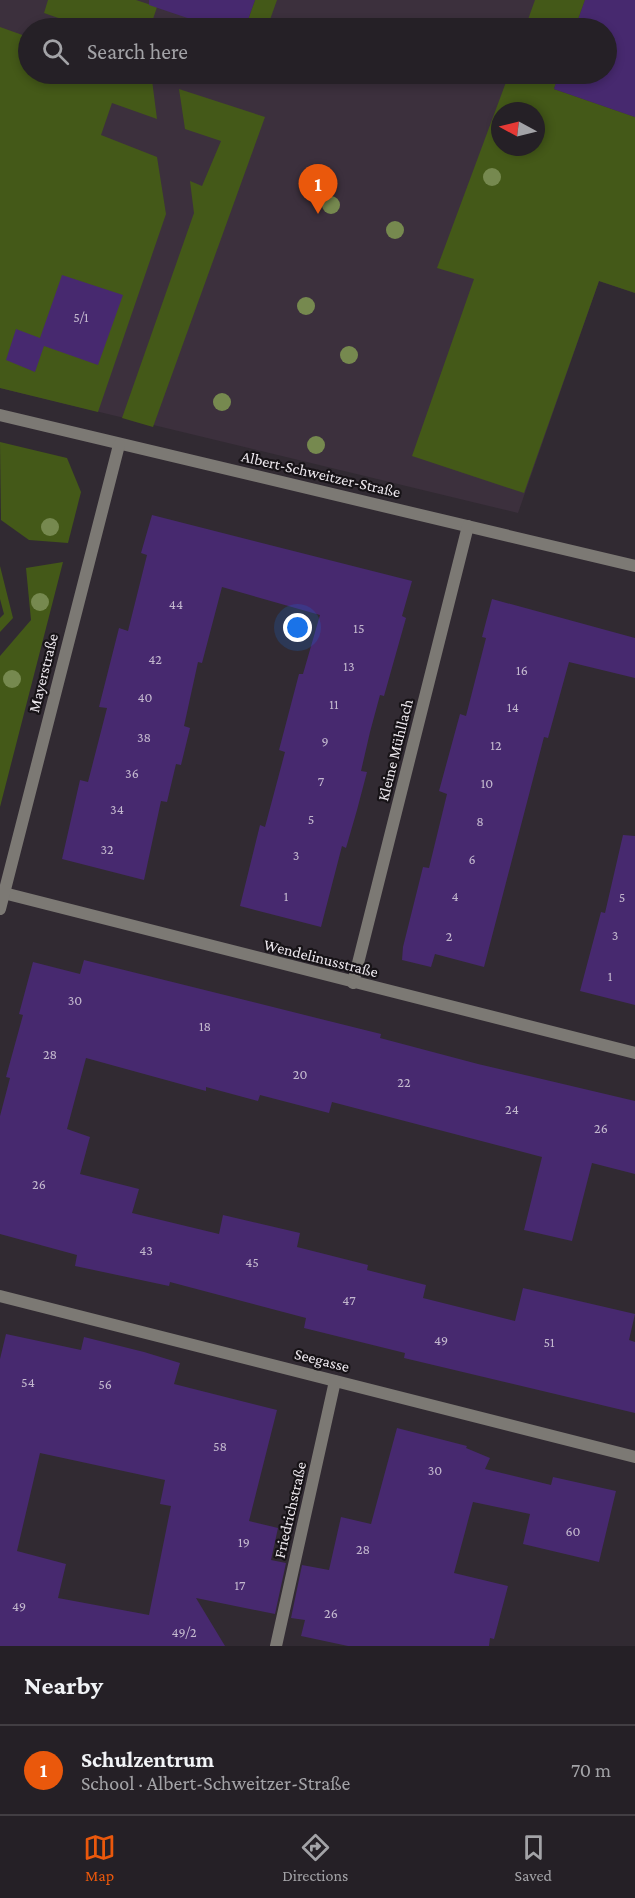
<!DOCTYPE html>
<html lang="en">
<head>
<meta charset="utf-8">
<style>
	body { margin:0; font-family:"Crimson Pro",serif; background:#312d32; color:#f1f3f6 }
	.compass { position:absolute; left:491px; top:102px; width:54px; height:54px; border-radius:50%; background:#252026; box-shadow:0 3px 9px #0003; rotate:277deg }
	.you { position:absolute; left:298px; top:628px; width:21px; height:21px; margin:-15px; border:4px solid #fff; border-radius:50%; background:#1a73e8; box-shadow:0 0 0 9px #1a73e833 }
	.badge { display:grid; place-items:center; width:39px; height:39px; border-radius:50%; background:#ea580c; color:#fff; font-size:20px; font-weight:700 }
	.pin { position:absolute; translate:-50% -50px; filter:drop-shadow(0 2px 3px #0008) }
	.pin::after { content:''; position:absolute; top:32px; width:21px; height:18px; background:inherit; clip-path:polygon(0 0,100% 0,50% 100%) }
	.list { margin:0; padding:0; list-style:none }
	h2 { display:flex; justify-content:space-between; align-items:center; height:78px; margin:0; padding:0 24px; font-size:26px }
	h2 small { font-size:20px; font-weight:400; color:#a3a3a7 }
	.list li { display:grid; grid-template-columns:39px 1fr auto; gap:18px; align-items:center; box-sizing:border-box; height:90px; padding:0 24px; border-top:2px solid #423e43 }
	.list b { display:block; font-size:22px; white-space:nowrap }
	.list p { margin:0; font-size:20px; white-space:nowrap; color:#a3a3a7 }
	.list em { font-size:20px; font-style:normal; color:#a3a3a7 }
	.icon { flex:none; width:33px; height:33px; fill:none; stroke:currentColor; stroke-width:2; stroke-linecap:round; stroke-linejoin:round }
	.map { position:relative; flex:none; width:635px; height:1646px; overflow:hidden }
	.search { position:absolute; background:#252026; box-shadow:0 3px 9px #0003; left:18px; right:18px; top:18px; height:66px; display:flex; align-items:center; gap:15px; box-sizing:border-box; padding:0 21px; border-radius:33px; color:#a3a3a7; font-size:22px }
	.sheet { height:168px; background:#252026 }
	nav { display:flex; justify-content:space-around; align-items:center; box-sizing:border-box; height:84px; border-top:2px solid #423e43; background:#252026; font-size:16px; color:#a3a3a7 }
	nav a { display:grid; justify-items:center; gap:3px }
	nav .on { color:#ea580c }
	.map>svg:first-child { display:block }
	.built { fill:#3c303d; fill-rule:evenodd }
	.grass { fill:#445918; fill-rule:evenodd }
	.building { fill:#47296f; fill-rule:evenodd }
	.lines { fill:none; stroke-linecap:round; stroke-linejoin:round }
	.street { stroke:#7c7974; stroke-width:12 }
	.tree { fill:#76894f }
	.labels { text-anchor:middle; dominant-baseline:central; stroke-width:4.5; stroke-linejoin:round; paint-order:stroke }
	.number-label { font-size:14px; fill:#c3b8ce }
	.street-label { font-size:16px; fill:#ece7ed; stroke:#171317 }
</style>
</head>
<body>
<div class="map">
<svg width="635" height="1646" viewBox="0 0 635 1646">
	<rect width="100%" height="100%" fill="#312a32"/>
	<path class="built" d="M0,0H635V293L599,281L518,513L0,388ZM28,28H606V74H28ZM500,111H536V147H500Z"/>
	<g class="grass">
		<polygon points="48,0 136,0 157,7 150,28 87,28 44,13"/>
		<polygon points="255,0 277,0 267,28 245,28"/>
		<polygon points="535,0 585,0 575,28 525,28"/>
		<polygon points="0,27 28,37 28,74 133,74 152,80 157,119 112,103 101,135 157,157 166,214 98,412 0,388"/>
		<path d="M509,74H559L554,89L635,117V293L599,281L524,493L412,456L474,279L437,268ZM500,111H536V147H500Z"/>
		<polygon points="179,89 265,117 153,427 122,418 194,213 190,181 202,186 221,141 185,129"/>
		<polygon points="0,442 67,458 81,492 68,543 29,540 1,520"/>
		<polygon points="63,562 0,807 0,656 31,620 26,568"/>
		<polygon points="0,566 13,618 0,632 0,618 4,614 0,599"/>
	</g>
	<g class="building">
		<polygon points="149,0 255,0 245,28 217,28 149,5"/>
		<polygon points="585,0 635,0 635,117 554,89 559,74 606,74 606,28 575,28"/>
		<polygon points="62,275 123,295 98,365 44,346 35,372 6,360 16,329 40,338"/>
		<polygon points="152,515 412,581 402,616 406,618 384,696 380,695 370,732 361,771 367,772 357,810 346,848 342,846 321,927 240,906 260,825 265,827 285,752 279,750 299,674 303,674 320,615 222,587 202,663 198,662 184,726 190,728 181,765 176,764 167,802 161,801 144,880 62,859 80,780 88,782 107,708 99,707 119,628 128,631 147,555 141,553"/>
		<polygon points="492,599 635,638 635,678 569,662 548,738 544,737 484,967 435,954 431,967 402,960 403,947 423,867 429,868 447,794 439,791 460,714 466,716 486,638 482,637"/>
		<polygon points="623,835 635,836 635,1005 580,991 601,912 605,913"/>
		<polygon points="84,960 381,1034 380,1038 478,1064 635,1101 635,1174 592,1163 572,1241 524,1230 542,1157 332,1102 329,1113 260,1095 258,1101 206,1087 206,1091 86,1058 67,1129 90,1137 80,1174 139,1189 132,1213 219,1234 223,1215 300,1233 297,1247 368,1265 367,1270 426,1285 423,1298 515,1321 523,1288 635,1314 629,1340 635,1342 635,1413 404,1358 405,1353 304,1328 306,1318 170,1282 169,1286 75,1266 77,1255 0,1234 0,1116 10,1078 6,1077 23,1015 19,1014 33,962 80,974"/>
		<path d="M6,1334L81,1350L84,1337L144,1352L180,1363L174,1384L277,1410L249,1521L278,1528L271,1560L286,1563L275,1614L196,1598L225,1646H0V1359ZM40,1453L165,1480L160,1504L171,1506L149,1615L58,1598L66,1564L17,1551Z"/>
		<polygon points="397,1428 467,1446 466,1448 490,1458 485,1469 551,1485 553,1477 616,1491 599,1562 523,1544 530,1514 473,1502 454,1573 508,1586 494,1639 490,1638 489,1646 348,1646 301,1636 305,1620 291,1618 302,1565 329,1570 341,1517 371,1524"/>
	</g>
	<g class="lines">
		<g class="street">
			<polyline points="0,415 635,566"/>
			<polyline points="0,892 635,1053"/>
			<polyline points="0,909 119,445"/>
			<polyline points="353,983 468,526"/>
			<polyline points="0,1296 635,1457"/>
			<polyline points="276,1646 335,1381"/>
		</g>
	</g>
	<g class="tree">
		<circle cx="492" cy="177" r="9"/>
		<circle cx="331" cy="205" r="9"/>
		<circle cx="395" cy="230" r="9"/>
		<circle cx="306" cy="306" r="9"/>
		<circle cx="349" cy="355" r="9"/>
		<circle cx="222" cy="402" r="9"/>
		<circle cx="316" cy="445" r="9"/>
		<circle cx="50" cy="527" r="9"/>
		<circle cx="40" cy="602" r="9"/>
		<circle cx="12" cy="679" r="9"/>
	</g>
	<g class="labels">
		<g class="number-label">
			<text x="81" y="317">5/1</text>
			<text x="176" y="604">44</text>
			<text x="359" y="628">15</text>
			<text x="155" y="659">42</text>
			<text x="349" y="666">13</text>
			<text x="522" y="670">16</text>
			<text x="145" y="697">40</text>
			<text x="334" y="704">11</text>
			<text x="513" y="707">14</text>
			<text x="144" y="737">38</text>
			<text x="325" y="741">9</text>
			<text x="496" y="745">12</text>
			<text x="132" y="773">36</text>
			<text x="321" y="781">7</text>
			<text x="487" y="783">10</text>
			<text x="117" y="809">34</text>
			<text x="311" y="819">5</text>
			<text x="480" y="821">8</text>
			<text x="107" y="849">32</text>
			<text x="296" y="855">3</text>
			<text x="472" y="859">6</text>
			<text x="286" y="896">1</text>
			<text x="455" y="896">4</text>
			<text x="622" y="897">5</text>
			<text x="615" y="935">3</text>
			<text x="449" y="936">2</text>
			<text x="610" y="976">1</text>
			<text x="75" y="1000">30</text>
			<text x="205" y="1026">18</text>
			<text x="50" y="1054">28</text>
			<text x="300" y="1074">20</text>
			<text x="404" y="1082">22</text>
			<text x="512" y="1109">24</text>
			<text x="601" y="1128">26</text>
			<text x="39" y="1184">26</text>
			<text x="146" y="1250">43</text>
			<text x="252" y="1262">45</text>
			<text x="349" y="1300">47</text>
			<text x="441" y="1340">49</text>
			<text x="549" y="1342">51</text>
			<text x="28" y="1382">54</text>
			<text x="105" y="1384">56</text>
			<text x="220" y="1446">58</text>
			<text x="435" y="1470">30</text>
			<text x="573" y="1531">60</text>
			<text x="244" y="1542">19</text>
			<text x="363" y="1549">28</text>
			<text x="240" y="1585">17</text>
			<text x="19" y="1606">49</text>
			<text x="331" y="1613">26</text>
			<text x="184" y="1632">49/2</text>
		</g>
		<g class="street-label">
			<text transform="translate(321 474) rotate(13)">Albert-Schweitzer-Straße</text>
			<text transform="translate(43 673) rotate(-76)">Mayerstraße</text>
			<text transform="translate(395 750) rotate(-76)">Kleine Mühllach</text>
			<text transform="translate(321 958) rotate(14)">Wendelinusstraße</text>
			<text transform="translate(322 1360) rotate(14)">Seegasse</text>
			<text transform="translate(290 1510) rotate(-77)">Friedrichstraße</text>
		</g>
	</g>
</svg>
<svg class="compass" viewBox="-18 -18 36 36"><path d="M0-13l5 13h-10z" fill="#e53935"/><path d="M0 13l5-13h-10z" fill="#a3a3a7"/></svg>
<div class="you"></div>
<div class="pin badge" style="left:318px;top:214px">1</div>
<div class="search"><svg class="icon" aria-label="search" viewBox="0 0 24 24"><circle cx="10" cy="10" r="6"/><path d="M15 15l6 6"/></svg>Search here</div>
</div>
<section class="sheet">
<h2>Nearby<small></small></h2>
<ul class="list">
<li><span class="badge">1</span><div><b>Schulzentrum</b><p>School · Albert-Schweitzer-Straße</p></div><em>70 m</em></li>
</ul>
</section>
<nav>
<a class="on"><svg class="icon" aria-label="map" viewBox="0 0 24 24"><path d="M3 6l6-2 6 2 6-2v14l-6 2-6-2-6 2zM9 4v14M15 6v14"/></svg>Map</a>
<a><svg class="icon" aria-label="directions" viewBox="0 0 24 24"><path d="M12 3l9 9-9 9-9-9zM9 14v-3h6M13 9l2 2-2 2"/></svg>Directions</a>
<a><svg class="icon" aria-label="saved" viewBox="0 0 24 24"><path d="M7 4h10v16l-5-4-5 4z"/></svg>Saved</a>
</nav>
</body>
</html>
